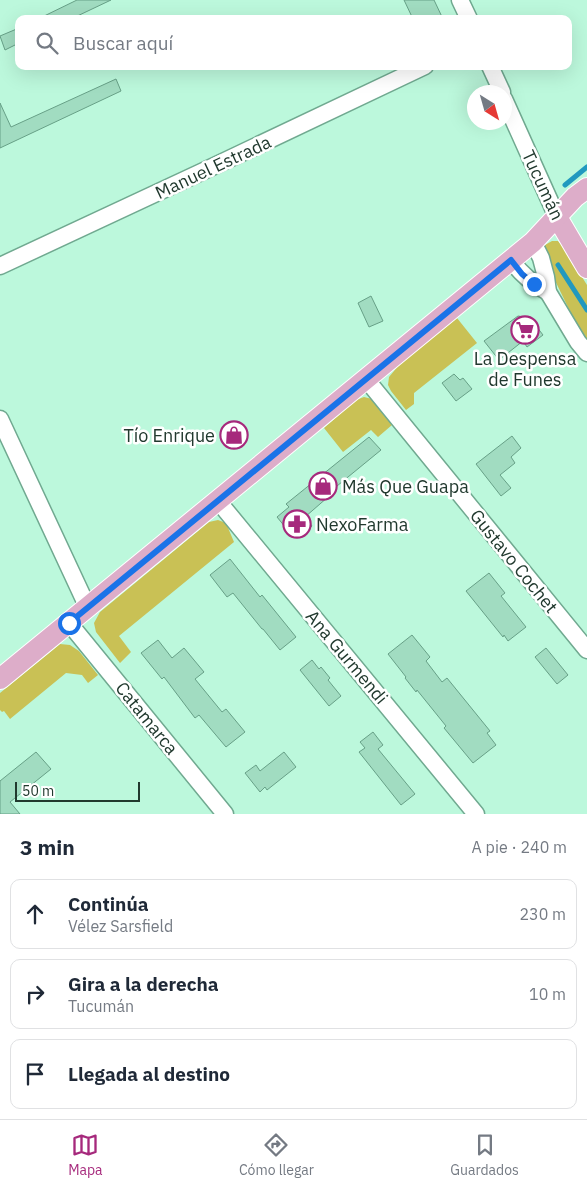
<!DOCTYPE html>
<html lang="es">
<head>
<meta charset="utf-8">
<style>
	body { margin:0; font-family:"IBM Plex Sans",sans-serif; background:#f6f6f7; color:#1f2937 }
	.compass { position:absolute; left:467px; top:85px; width:45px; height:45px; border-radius:50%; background:#fff; box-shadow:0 5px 20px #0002; rotate:143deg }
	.scale { position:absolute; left:15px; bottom:12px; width:125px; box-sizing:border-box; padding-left:5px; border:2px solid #21392e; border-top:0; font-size:14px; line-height:18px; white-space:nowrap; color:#21392e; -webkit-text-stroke:4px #fff; paint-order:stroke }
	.stop { position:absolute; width:15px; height:15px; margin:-11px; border:4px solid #1a73e8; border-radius:50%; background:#fff }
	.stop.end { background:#1a73e8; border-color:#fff; box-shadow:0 1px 5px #0008 }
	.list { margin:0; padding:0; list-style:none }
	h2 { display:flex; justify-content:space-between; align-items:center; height:65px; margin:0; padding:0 20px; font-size:21px }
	h2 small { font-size:16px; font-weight:400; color:#747a83 }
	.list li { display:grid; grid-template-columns:32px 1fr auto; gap:15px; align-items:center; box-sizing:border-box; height:70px; margin:0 10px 10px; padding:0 10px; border:1px solid #e0e1e3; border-radius:10px }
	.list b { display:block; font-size:19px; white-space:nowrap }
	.list p { margin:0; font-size:16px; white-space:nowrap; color:#747a83 }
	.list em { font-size:16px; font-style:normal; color:#747a83 }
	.icon { flex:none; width:28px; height:28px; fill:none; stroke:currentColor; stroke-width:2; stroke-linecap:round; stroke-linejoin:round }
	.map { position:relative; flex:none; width:587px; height:814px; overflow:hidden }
	.search { position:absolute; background:#fff; box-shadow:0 5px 20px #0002; left:15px; right:15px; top:15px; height:55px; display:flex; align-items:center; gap:12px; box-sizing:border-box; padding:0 18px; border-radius:10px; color:#747a83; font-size:19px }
	.sheet { height:305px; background:#fff }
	nav { display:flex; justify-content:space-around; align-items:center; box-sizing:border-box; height:70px; border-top:1px solid #e0e1e3; background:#fff; font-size:14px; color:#747a83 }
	nav a { display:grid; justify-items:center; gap:2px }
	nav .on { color:#a6297c }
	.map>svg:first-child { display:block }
	.green { fill:#c9c155 }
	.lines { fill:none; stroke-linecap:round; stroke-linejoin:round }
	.stream { stroke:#2199bf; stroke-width:5 }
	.building { fill:#a1dcc1; stroke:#67a087 }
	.minor-casing { stroke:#70a990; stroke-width:19 }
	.major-casing { stroke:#fff; stroke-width:22 }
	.minor { stroke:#fff; stroke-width:16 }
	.major { stroke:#ddadc9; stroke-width:20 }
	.route { stroke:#1a73e8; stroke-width:6 }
	.labels { text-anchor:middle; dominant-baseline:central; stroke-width:5; stroke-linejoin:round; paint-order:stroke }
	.street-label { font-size:18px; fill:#21392e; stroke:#fff }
	.poi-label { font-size:18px; fill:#21392e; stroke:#fff; text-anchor:start }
</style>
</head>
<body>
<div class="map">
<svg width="587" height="814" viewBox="0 0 587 814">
	<rect width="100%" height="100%" fill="#bcf8dc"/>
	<g class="green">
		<polygon points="552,241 558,241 564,248 587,285 587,342 579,330 547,264 543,250 545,245"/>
		<polygon points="457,318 477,343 414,393 414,404 406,410 391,391 388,385 389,377 399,365"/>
		<polygon points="364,397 372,399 392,425 378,437 371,430 343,452 324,428 356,400"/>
		<polygon points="218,520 226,523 234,542 119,636 131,652 120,663 96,632 94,623 100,612 209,522"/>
		<polygon points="60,644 70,645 79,651 98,675 88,683 82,675 66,673 10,719 4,711 2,712 0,710 0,693"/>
	</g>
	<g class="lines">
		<g class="stream">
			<polyline points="565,185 587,167"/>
			<polyline points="558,265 587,310"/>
		</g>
	</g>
	<g class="building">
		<polygon points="77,0 111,0 71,19 38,19"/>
		<polygon points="404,0 434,0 443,19 413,19"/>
		<polygon points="19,28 19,43 5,50 0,36"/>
		<polygon points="116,79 121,91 0,148 0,103 11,127"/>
		<polygon points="371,296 383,321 369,327 358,303"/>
		<polygon points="518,316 530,318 543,335 527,347 523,341 499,360 484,341"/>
		<polygon points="454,374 460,380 463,378 472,389 456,401 442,383"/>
		<polygon points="512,436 521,448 511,457 515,463 500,475 511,488 501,496 476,464"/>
		<polygon points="369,437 381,450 326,495 328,497 305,517 312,526 298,537 293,531 290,533 277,517 289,507 286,504"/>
		<polygon points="230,559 260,597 262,595 296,637 280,650 263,629 262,629 233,593 227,597 210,575"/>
		<polygon points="489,573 505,593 501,596 526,627 508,641 504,635 503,637 466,591"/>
		<polygon points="412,635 430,657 426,661 442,682 447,678 490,731 487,733 496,745 473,763 444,728 446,726 417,690 416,692 405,678 406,677 388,654"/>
		<polygon points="158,640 172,658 184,648 204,672 195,679 222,712 226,709 245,732 226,747 199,715 195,718 164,677 162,679 141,653"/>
		<polygon points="546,648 568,675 557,684 535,657"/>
		<polygon points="312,660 319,669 321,667 330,678 328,680 341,696 329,706 300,670"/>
		<polygon points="373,732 383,745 378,749 415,794 401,805 359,752 365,748 360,742"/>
		<polygon points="36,752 51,769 10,802 20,814 0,814 0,781"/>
		<polygon points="284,752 296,767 267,790 265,787 260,792 245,773 256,765 260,771"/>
	</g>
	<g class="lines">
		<g class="minor-casing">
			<g id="minor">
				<polyline points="460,0 469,19"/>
				<polyline points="490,66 502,92"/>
				<polyline points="504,99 557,217"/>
				<polyline points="533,242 541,258 546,277 548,292 578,342 587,353"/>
				<path d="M511,260C522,275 532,283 548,292"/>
				<polyline points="0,266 210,168 425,66"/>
				<polyline points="366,379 587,650"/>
				<polyline points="0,419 88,608"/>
				<polyline points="218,501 476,814"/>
				<polyline points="69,623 225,814"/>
			</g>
		</g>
		<g class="major-casing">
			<g id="major">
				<polyline points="557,217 587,268"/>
				<polyline points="0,679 533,242 575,197 587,188"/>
			</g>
		</g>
		<use href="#minor" class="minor"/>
		<use href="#major" class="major"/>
	</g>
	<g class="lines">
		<polyline class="route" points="69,623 511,260 522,274 534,284"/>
	</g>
	<defs>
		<g id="supermarket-ring" transform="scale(1.4375)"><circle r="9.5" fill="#fff" stroke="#a6297c" stroke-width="1.5"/><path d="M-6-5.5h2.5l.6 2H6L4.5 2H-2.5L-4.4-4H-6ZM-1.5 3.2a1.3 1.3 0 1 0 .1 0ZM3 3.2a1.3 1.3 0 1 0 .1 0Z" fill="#a6297c"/></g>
		<g id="shop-ring" transform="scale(1.4375)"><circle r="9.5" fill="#fff" stroke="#a6297c" stroke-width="1.5"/><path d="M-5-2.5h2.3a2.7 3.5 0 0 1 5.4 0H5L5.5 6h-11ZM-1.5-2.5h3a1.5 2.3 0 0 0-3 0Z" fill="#a6297c"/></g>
		<g id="pharmacy-ring" transform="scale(1.4375)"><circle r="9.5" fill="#fff" stroke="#a6297c" stroke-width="1.5"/><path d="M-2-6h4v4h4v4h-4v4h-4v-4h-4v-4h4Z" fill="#a6297c"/></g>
	</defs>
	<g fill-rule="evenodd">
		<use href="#supermarket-ring" x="525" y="330"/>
		<use href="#shop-ring" x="234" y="435"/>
		<use href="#shop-ring" x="323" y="486"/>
		<use href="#pharmacy-ring" x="297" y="524"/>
	</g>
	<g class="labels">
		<g class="street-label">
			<text transform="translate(213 167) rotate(-25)">Manuel Estrada</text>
			<text transform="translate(543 185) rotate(65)">Tucumán</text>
			<text transform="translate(514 561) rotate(51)">Gustavo Cochet</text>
			<text transform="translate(347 657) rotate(50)">Ana Gurmendi</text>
			<text transform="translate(147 718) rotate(51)">Catamarca</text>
		</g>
		<g class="poi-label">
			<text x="525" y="358" text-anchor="middle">La Despensa<tspan x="525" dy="21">de Funes</tspan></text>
			<text x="215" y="435" text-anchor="end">Tío Enrique</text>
			<text x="342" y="486">Más Que Guapa</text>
			<text x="316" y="524">NexoFarma</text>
		</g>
	</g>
</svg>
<svg class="compass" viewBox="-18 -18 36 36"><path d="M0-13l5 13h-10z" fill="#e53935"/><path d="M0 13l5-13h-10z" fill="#747a83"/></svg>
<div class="scale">50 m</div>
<div class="stop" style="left:69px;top:623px"></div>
<div class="stop end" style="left:534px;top:284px"></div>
<div class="search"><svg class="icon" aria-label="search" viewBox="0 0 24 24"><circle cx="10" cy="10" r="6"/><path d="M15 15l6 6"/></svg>Buscar aquí</div>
</div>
<section class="sheet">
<h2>3 min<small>A pie · 240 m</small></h2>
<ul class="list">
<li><svg class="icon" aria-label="ahead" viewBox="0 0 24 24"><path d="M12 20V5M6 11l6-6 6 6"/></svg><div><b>Continúa</b><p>Vélez Sarsfield</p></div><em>230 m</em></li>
<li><svg class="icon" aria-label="right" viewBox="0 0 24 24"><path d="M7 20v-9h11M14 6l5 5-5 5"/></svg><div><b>Gira a la derecha</b><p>Tucumán</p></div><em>10 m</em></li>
<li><svg class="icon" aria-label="arrive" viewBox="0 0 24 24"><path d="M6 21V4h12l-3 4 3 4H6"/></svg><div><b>Llegada al destino</b></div></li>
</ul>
</section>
<nav>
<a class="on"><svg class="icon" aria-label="map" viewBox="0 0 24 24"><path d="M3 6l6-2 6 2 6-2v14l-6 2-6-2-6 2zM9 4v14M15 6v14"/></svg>Mapa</a>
<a><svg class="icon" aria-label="directions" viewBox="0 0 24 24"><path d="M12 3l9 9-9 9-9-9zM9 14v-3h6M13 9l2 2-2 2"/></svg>Cómo llegar</a>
<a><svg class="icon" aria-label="saved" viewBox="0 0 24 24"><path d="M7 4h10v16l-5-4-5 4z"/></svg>Guardados</a>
</nav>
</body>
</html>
